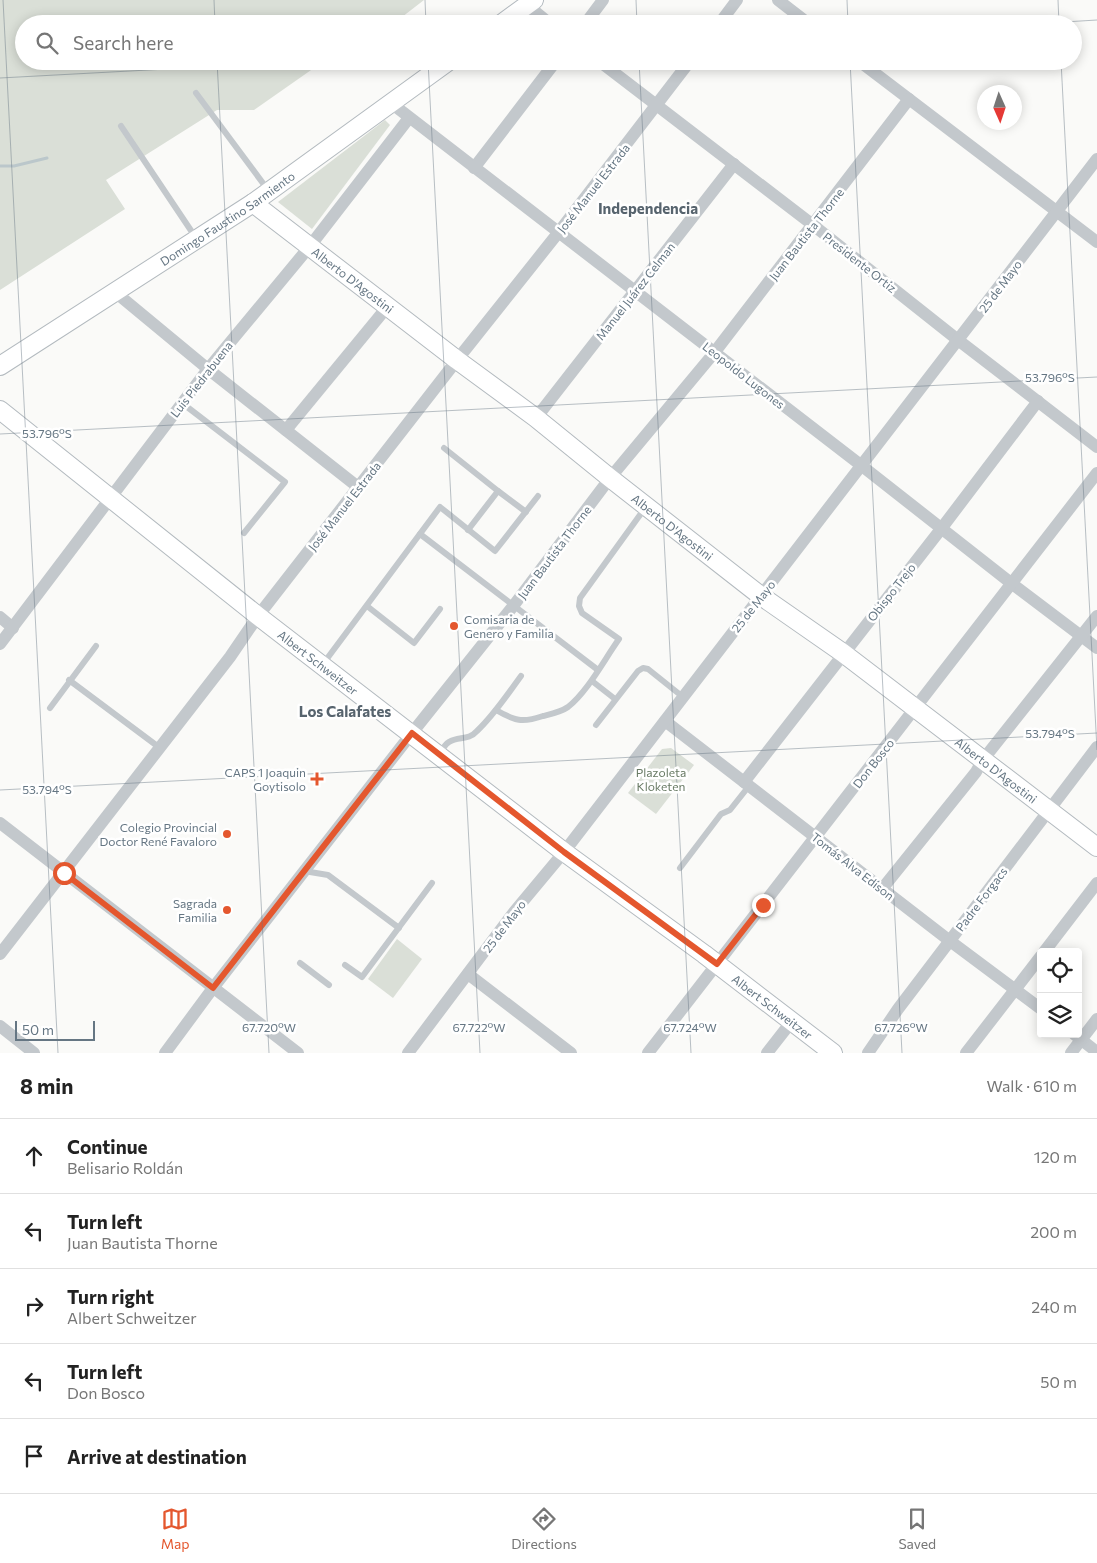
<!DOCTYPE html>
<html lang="en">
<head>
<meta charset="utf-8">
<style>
	body { margin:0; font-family:Commissioner,sans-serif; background:#f6f6f6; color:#222 }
	.controls { position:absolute; right:15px; bottom:15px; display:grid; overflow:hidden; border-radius:5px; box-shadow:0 2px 12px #0003 }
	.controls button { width:45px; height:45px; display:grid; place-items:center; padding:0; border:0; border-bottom:1px solid #e0e0e0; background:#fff; color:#222; font:25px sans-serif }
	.compass { position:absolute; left:977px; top:85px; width:45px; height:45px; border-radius:50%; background:#fff; box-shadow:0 2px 12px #0003; rotate:177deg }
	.scale { position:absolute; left:15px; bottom:12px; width:80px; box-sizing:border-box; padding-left:5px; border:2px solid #657683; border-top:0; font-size:14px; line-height:18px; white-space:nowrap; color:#657683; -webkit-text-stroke:4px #fff; paint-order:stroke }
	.stop { position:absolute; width:15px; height:15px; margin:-11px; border:4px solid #e4572e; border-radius:50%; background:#fff }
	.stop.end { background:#e4572e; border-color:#fff; box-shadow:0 1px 5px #0008 }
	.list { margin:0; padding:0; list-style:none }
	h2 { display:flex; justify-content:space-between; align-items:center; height:65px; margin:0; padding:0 20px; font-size:21px }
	h2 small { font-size:16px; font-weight:400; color:#767676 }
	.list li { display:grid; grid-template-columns:32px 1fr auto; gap:15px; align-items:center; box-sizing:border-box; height:75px; padding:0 20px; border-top:1px solid #e0e0e0 }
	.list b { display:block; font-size:19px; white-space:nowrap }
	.list p { margin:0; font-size:16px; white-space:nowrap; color:#767676 }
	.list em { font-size:16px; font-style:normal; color:#767676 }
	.icon { flex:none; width:28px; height:28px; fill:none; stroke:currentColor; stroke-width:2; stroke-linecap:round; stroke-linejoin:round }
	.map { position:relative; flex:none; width:1097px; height:1053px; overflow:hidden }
	.search { position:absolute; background:#fff; box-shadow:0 2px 12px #0003; left:15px; right:15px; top:15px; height:55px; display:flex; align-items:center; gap:12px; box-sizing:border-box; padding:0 18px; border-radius:28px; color:#767676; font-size:19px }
	.sheet { height:440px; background:#fff }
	nav { display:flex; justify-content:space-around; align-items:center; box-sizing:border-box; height:70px; border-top:1px solid #e0e0e0; background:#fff; font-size:14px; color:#767676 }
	nav a { display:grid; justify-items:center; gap:2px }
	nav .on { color:#e4572e }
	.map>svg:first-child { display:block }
	.green { fill:#dadfd7 }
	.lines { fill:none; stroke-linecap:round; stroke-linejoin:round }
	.stream { stroke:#bbc7cb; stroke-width:3 }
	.secondary-casing { stroke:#b3babf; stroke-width:20 }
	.lane { stroke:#c3c8cc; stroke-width:6 }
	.street { stroke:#c3c8cc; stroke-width:12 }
	.secondary { stroke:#fff; stroke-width:18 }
	.route { stroke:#e4572e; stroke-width:6 }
	.ticks { fill:none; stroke:#657683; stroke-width:1; stroke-opacity:0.45 }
	.poi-dot { fill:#e4572e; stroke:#fff; stroke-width:2 }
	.labels { text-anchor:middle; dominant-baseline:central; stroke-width:5; stroke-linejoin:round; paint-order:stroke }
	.street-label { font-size:12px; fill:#657683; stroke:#fff }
	.poi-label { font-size:12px; fill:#657683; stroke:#fff; text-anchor:end }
	.park-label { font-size:12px; fill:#687a64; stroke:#fff }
	.quarter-label { font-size:15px; font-weight:bold; fill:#57646e; stroke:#fff }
	.ticks-label { font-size:12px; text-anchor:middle; fill:#657683; stroke:#fff; stroke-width:5; stroke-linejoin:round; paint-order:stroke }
</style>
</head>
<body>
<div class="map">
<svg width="1097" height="1053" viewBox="0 0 1097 1053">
	<rect width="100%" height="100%" fill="#fafaf8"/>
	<g class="green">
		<polygon points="0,0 424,0 393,24 24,24 24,61 324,61 254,110 217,110 106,180 125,209 0,290"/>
		<polygon points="385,120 390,125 312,229 278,202"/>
		<polygon points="671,748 694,765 656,814 628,793 662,749"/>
		<polygon points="397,939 422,959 393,998 368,979"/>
	</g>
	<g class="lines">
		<polyline class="stream" points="0,166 14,166 47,158"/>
		<g class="secondary-casing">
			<g id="secondary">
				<polyline points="501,24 534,0"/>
				<path id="s1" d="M253,203L457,360L536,418L610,478L761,596L843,653L1097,847"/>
				<path id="s2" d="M0,366L253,203L449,61"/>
				<path id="s3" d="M0,410L258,616L564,852L704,954L833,1053"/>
			</g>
		</g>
		<g class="lane">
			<polyline points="196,93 268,190"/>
			<polyline points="121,126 196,238"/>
			<polyline points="182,403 285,482 244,533"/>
			<polyline points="444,448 498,491 468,530"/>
			<polyline points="498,491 526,512"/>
			<polyline points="420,534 598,670"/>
			<polyline points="367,606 414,643 440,609"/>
			<polyline points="323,664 440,507 495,551 538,496"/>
			<polyline points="69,680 160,748"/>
			<polyline points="592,681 615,699"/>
			<polyline points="50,708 96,646"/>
			<path d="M496,710C515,721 522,723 543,716C551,714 561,712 568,707C588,691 604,660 619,639L582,613L579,606L580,598L645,508"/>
			<polyline points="596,725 638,671 643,668 648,669 683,697"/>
			<path d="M440,754C442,750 445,744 449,742C459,736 468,741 477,731C494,715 507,695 521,676"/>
			<polyline points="680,868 721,814 730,810 749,786"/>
			<polyline points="304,871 328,875 399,928"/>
			<polyline points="300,963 329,985"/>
			<polyline points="345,965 362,977 432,883"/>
		</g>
		<g class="street">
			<polyline points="778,0 809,24"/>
			<polyline points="527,5 550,24"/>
			<polyline points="585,24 603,0"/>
			<polyline points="719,24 737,0"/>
			<polyline points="599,61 813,225 958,340 1097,447"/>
			<polyline points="859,61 1097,242"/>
			<polyline points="391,103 862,466 1011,583 1097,648"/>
			<polyline points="474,168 556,61"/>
			<polyline points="115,292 208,369 358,487"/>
			<polyline points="536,418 734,164"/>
			<polyline points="286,430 388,306"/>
			<polyline points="0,617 13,628"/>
			<polyline points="0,644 208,369 310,246 409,118"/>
			<polyline points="665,721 950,941 1041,1009"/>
			<polyline points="744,782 941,529 1038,401"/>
			<polyline points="0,823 298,1053"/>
			<polyline points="882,889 976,772 982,761 1097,616"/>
			<polyline points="1044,952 1097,883"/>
			<polyline points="0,954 230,657 258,616 457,360 558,233 690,61"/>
			<polyline points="468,974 571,1053"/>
			<polyline points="0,1026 34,1053"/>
			<polyline points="1074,1034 1097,1052"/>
			<polyline points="165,1053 213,988 412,733 514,605 610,478 714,353 909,99"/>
			<polyline points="408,1053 514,912 564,852 1097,159"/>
			<polyline points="648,1053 1097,473"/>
			<polyline points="767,1053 792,1021"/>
			<polyline points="868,1053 898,1009 1097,747"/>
			<polyline points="966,1053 1041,956"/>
			<polyline points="1071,1053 1097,1019"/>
		</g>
		<use href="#secondary" class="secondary"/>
	</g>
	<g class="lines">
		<polyline class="route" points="64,873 213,988 412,733 564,852 717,964 763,905"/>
	</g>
	<path class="ticks" d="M3,0L58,1053M214,0L215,24M425,0L426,24M636,0L637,24M847,0L848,24M1058,0L1059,24M1031,24L1097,20M217,61L269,1053M428,61L480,1053M639,61L691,1053M850,61L902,1053M1061,61L1097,750M0,78L315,61M0,434L1097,377M0,790L1097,733"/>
	<g class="poi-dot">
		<circle cx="454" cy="626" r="5"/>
		<path d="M314.5 771.5h5v5h5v5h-5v5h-5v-5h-5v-5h5z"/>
		<circle cx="227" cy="834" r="5"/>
		<circle cx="227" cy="910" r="5"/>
	</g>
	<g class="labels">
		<g class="street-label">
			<text transform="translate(593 188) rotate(-52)">José Manuel Estrada</text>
			<text stroke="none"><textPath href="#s2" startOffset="271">Domingo Faustino Sarmiento</textPath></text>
			<text transform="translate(806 234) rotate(-52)">Juan Bautista Thorne</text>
			<text transform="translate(860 262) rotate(38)">Presidente Ortiz</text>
			<text stroke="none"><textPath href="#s1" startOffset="126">Alberto D'Agostini</textPath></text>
			<text transform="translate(1000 286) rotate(-53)">25 de Mayo</text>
			<text transform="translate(635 291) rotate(-52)">Manuel Juárez Celman</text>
			<text transform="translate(744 375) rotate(38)">Leopoldo Lugones</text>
			<text transform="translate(201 379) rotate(-52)">Luis Piedrabuena</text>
			<text transform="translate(344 506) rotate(-52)">José Manuel Estrada</text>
			<text stroke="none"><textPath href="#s1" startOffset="530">Alberto D'Agostini</textPath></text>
			<text transform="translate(554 552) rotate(-53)">Juan Bautista Thorne</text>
			<text transform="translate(891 592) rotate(-52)">Obispo Trejo</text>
			<text transform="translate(753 606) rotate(-52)">25 de Mayo</text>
			<text stroke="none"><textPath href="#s3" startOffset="406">Albert Schweitzer</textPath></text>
			<text transform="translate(873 763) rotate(-52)">Don Bosco</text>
			<text stroke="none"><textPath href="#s1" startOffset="935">Alberto D'Agostini</textPath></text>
			<text transform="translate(853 866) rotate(38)">Tomás Alva Edison</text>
			<text transform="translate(981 899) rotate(-53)">Padre Forgacs</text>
			<text transform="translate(504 926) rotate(-53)">25 de Mayo</text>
			<text stroke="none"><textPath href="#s3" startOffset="976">Albert Schweitzer</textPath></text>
		</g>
		<g class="poi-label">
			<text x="464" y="619" text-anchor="start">Comisaria de<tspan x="464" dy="14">Genero y Familia</tspan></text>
			<text x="306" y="772">CAPS 1 Joaquin<tspan x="306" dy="14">Goytisolo</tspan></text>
			<text x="217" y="827">Colegio Provincial<tspan x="217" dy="14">Doctor René Favaloro</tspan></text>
			<text x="217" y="903">Sagrada<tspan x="217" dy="14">Familia</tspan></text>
		</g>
		<g class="park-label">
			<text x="661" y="772">Plazoleta<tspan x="661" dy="14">Kloketen</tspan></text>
		</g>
		<g class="quarter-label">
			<text x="648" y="208">Independencia</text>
			<text x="345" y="711">Los Calafates</text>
		</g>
	</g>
	<g class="ticks-label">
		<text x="1050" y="382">53.796°S</text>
		<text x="47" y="438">53.796°S</text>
		<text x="1050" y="738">53.794°S</text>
		<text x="47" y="794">53.794°S</text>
		<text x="269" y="1032">67.720°W</text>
		<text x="479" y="1032">67.722°W</text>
		<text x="690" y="1032">67.724°W</text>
		<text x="901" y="1032">67.726°W</text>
	</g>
</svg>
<div class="controls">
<button><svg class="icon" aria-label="locate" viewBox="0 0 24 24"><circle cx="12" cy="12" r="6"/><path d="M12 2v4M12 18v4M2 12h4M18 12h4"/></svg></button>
<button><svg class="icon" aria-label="layers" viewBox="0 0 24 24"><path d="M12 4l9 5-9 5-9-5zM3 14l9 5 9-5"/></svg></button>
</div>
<svg class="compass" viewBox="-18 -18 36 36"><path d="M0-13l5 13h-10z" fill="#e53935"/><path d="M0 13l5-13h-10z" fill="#767676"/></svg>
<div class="scale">50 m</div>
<div class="stop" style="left:64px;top:873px"></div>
<div class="stop end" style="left:763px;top:905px"></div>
<div class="search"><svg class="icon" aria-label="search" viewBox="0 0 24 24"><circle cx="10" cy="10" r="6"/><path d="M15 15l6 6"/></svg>Search here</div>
</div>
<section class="sheet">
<h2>8 min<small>Walk · 610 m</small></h2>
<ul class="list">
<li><svg class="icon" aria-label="ahead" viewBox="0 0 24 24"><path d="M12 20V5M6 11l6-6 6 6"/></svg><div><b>Continue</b><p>Belisario Roldán</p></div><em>120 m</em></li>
<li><svg class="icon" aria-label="left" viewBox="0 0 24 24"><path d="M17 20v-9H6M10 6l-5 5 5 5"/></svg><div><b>Turn left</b><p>Juan Bautista Thorne</p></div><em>200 m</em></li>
<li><svg class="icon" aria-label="right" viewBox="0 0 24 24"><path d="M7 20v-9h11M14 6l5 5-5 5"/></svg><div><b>Turn right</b><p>Albert Schweitzer</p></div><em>240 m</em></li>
<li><svg class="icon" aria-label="left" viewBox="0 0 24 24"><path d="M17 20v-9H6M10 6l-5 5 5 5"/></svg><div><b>Turn left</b><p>Don Bosco</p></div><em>50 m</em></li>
<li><svg class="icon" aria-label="arrive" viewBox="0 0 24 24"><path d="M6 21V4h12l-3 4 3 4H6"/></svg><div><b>Arrive at destination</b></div></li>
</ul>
</section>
<nav>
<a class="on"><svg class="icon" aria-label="map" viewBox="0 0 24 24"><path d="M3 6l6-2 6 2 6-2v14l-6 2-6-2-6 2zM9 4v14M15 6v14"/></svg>Map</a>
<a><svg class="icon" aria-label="directions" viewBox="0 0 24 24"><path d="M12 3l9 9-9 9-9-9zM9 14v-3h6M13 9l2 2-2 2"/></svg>Directions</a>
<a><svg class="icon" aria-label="saved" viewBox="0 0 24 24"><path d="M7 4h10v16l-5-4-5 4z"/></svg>Saved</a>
</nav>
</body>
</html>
